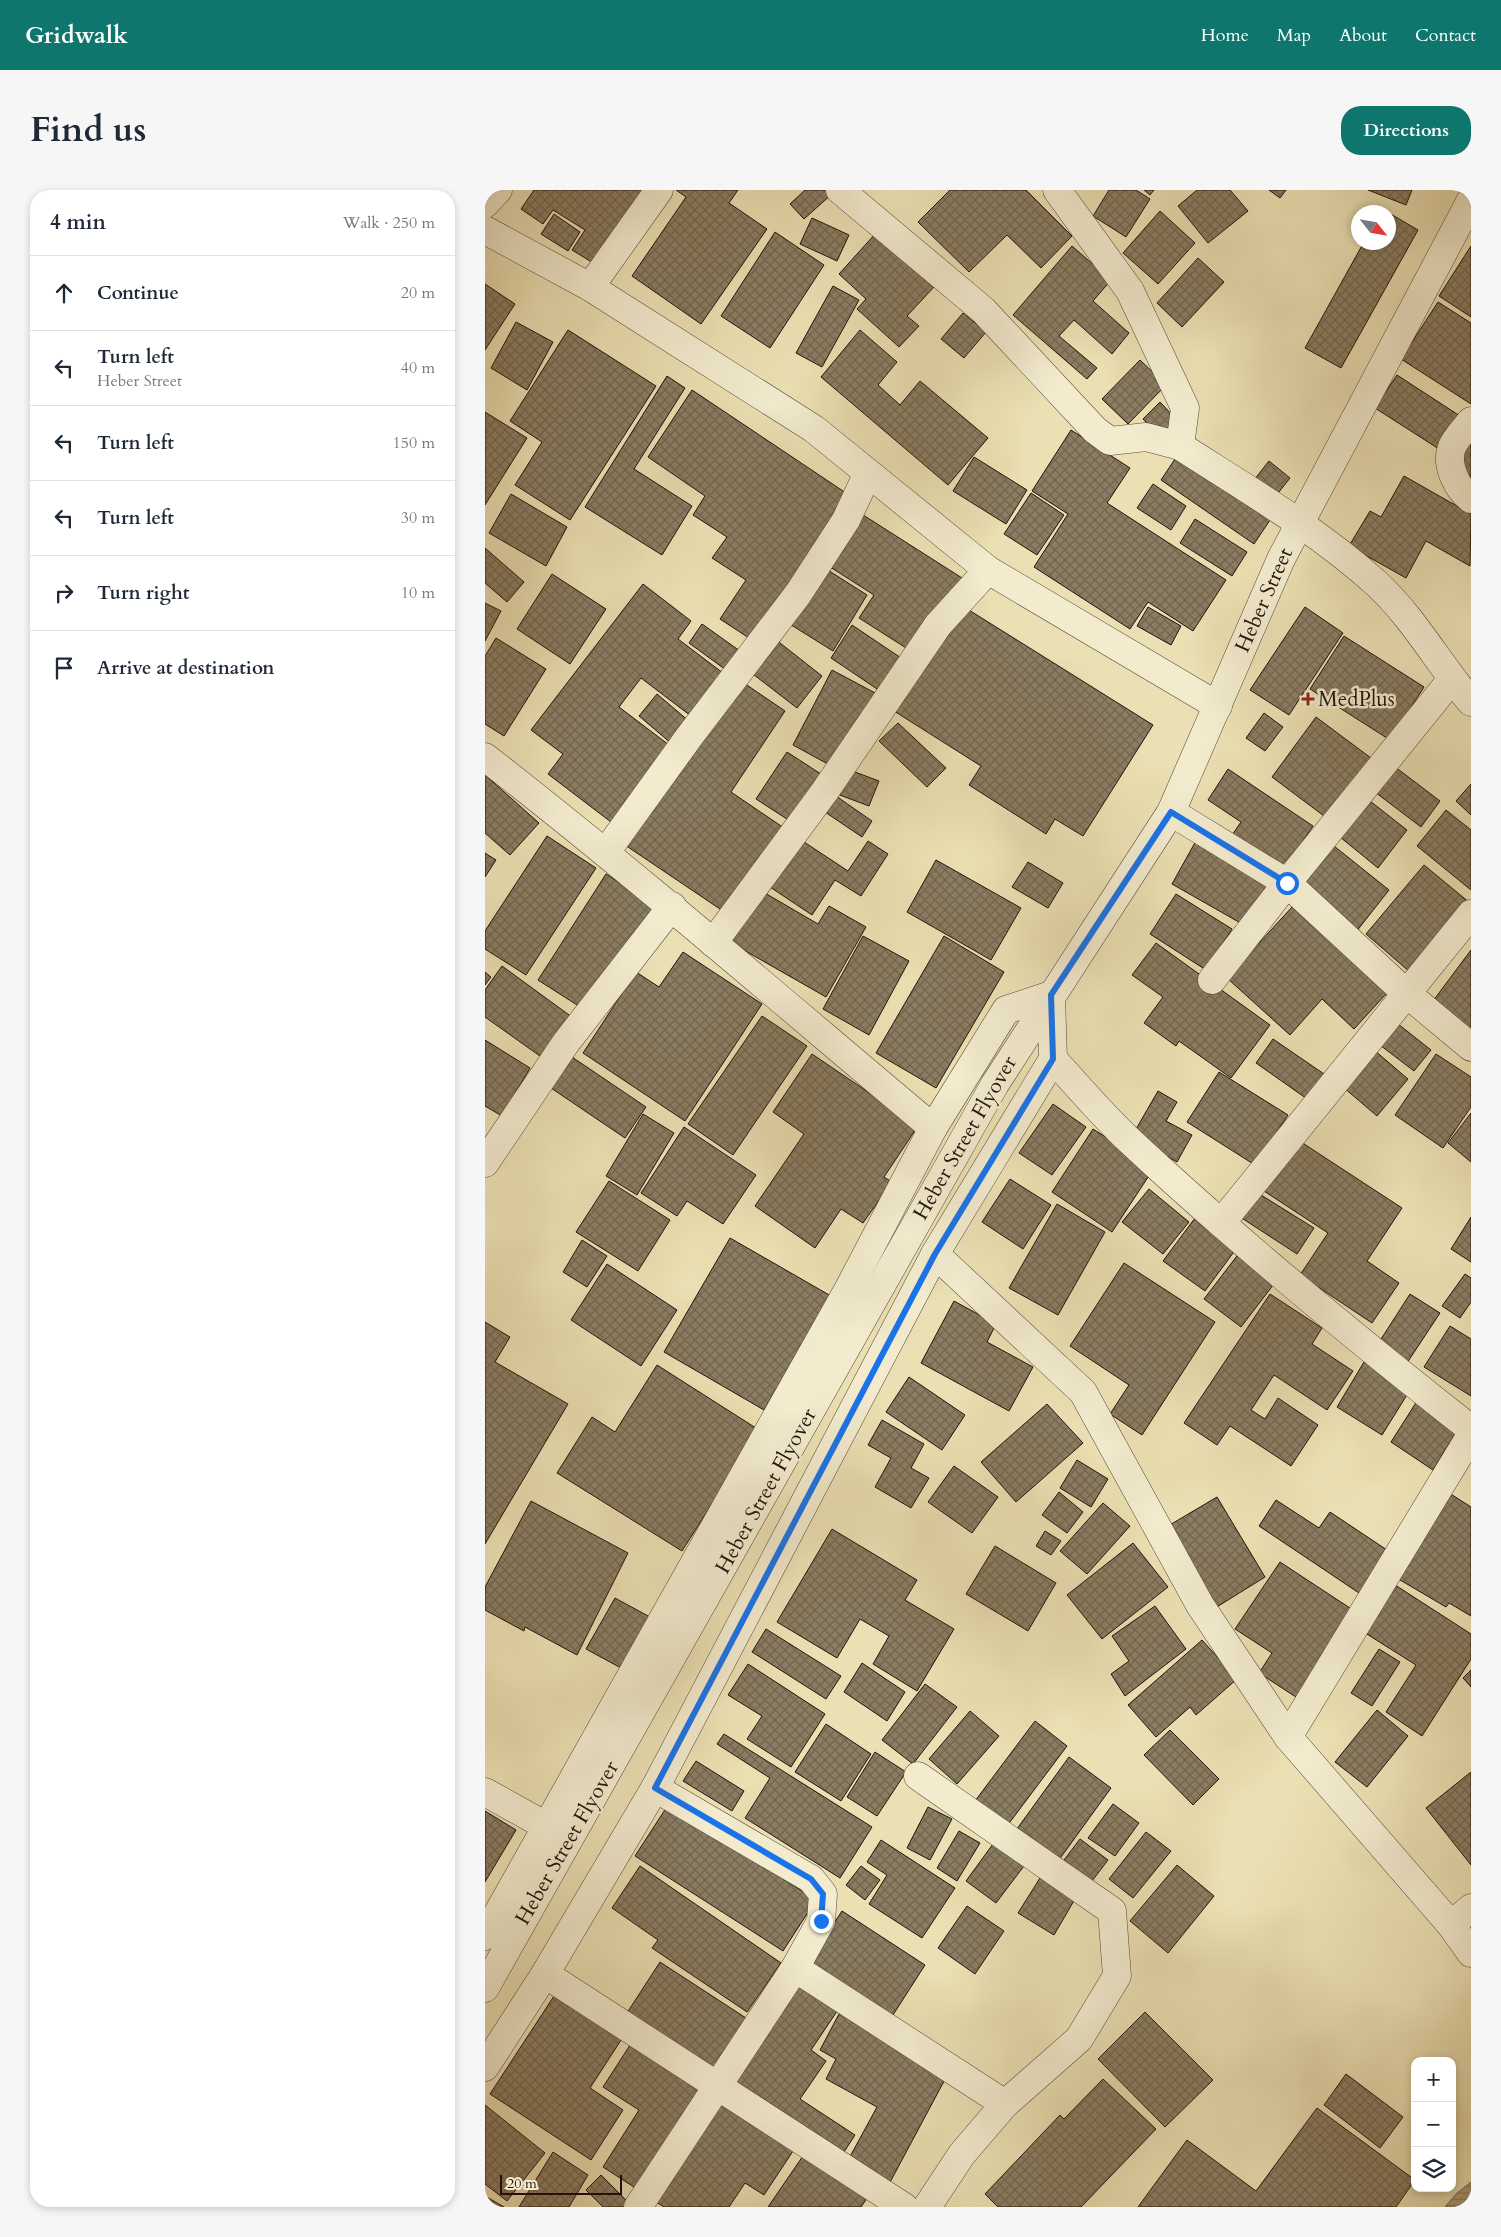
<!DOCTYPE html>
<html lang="en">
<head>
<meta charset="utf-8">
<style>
	body { margin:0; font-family:Cardo,serif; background:#f6f6f7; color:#1f2937 }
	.controls { position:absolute; right:15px; bottom:15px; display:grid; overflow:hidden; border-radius:10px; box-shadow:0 2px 8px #0003 }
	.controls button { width:45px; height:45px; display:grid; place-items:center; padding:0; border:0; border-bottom:1px solid #e0e1e3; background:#fff; color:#1f2937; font:25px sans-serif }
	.compass { position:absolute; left:866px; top:15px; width:45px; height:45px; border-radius:50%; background:#fff; box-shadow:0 2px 8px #0003; rotate:121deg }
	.scale { position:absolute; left:15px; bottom:12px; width:122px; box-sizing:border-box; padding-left:5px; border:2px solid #23120b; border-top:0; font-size:14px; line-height:18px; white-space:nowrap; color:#23120b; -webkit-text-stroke:4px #f2ebce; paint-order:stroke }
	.stop { position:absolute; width:15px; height:15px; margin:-11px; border:4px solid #1a73e8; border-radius:50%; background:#fff }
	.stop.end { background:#1a73e8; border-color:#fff; box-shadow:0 1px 5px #0008 }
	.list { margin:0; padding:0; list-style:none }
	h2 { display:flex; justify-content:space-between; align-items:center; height:65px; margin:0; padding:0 20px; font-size:21px }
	h2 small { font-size:16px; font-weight:400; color:#747a83 }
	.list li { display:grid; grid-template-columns:32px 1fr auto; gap:15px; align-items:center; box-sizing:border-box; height:75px; padding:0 20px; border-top:1px solid #e0e1e3 }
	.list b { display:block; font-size:19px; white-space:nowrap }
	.list p { margin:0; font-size:16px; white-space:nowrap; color:#747a83 }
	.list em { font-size:16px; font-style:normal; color:#747a83 }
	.icon { flex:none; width:28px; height:28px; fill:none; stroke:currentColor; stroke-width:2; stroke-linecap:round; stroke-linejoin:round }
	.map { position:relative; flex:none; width:986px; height:2017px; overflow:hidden; border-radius:20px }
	header { display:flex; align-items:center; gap:30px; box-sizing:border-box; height:70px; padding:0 25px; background:#0f766e; color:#fff }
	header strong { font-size:24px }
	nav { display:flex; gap:28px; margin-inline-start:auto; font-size:18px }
	.intro { display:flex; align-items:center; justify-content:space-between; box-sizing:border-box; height:120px; padding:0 30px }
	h1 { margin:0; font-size:35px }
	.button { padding:12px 22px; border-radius:20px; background:#0f766e; color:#fff; font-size:18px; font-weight:700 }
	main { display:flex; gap:30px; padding:0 30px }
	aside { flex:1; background:#fff; border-radius:20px; box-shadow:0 2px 8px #0003 }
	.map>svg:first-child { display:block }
	.water { fill:url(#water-rules); stroke:#72644e }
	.building { fill:url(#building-cross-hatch); stroke:#23120b }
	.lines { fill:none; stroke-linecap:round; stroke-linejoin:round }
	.minor-casing { stroke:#554635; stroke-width:29 }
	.minor { stroke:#f2ebce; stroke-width:28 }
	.route { stroke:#1a73e8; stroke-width:6 }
	.poi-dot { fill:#8f2418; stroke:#f2ebce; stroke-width:2 }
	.labels { text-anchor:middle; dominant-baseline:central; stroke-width:5; stroke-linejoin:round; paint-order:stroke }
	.street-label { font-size:21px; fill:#23120b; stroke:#f2ebce }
	.poi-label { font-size:21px; fill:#23120b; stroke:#f2ebce; text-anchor:start }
</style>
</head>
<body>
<header>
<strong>Gridwalk</strong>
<nav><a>Home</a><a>Map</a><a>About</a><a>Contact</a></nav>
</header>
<div class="intro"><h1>Find us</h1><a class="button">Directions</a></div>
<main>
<aside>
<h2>4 min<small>Walk · 250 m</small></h2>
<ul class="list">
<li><svg class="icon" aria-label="ahead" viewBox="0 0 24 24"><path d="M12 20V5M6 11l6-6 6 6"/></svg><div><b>Continue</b></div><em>20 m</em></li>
<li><svg class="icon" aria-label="left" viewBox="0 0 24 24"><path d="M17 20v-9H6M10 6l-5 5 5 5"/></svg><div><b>Turn left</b><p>Heber Street</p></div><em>40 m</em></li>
<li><svg class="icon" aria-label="left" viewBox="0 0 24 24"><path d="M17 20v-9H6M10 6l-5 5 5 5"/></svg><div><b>Turn left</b></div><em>150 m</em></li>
<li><svg class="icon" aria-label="left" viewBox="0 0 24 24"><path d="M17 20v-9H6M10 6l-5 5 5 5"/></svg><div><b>Turn left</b></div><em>30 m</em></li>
<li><svg class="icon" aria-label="right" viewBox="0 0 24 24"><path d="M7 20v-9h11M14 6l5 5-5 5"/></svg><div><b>Turn right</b></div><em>10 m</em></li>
<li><svg class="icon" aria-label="arrive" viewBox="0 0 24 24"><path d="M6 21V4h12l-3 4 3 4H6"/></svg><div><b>Arrive at destination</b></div></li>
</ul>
</aside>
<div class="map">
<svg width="986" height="2017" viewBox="0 0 986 2017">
	<defs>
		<pattern id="water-rules" width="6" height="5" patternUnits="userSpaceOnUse" patternTransform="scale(1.25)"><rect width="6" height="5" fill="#a79a7a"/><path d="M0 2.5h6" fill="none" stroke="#887c62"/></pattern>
		<pattern id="building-cross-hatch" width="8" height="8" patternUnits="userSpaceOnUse" patternTransform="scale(1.25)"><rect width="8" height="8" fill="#8b7d62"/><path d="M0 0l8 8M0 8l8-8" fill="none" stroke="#71654f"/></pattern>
	</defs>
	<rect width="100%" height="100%" fill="#ebe0b3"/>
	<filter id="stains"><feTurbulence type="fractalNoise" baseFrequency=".004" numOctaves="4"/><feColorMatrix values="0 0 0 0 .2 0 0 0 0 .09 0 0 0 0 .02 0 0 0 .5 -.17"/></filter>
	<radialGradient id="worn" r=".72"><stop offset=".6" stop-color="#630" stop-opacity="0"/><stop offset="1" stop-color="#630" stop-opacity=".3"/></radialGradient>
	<polygon class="water" points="986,1992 986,2017 960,2017 972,2003"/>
	<g class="building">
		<polygon points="49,0 157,0 110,74 87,60 100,40 68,20 58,34 36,19"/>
		<polygon points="191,0 253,0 244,13 282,39 216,134 147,86 201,7"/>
		<polygon points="320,0 346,0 348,3 319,29 305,14"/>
		<polygon points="465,0 541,0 587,46 556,78 522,45 484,82 433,32"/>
		<polygon points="624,0 651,0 665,9 641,47 608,26"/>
		<polygon points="659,0 669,0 665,5"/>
		<polygon points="712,0 745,0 763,21 723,53 693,16"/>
		<polygon points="784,0 801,0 795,8"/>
		<polygon points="883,0 927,0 921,15"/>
		<polygon points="675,21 710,53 673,94 638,63"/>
		<polygon points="904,23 933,40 856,178 820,158 879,52 904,52"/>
		<polygon points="69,24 95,42 83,61 56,44"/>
		<polygon points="327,28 364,45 352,71 315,54"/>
		<polygon points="290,42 339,75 285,158 236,126"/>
		<polygon points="391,43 449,97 422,126 434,136 414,157 372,119 381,109 354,84"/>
		<polygon points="587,56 626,90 608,111 644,143 627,164 589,130 574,146 612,178 602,189 528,125"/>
		<polygon points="986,56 986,127 954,106"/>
		<polygon points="713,68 739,92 697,137 672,113"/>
		<polygon points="0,94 30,114 0,160"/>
		<polygon points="348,96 374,110 337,177 311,163"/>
		<polygon points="953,112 986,133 986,214 916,169"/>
		<polygon points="478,123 501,142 479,168 456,149"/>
		<polygon points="31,132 68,152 42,200 6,178"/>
		<polygon points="83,140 171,196 85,330 30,295 57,252 25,231"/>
		<polygon points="375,140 412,172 393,195 415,215 435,191 503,248 463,295 336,187"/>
		<polygon points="655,170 681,195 643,234 617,209"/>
		<polygon points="912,185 975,226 954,259 890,218"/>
		<polygon points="182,186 200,198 149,279 207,316 177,365 100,317"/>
		<polygon points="207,200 364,305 267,450 235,429 261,390 227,368 242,347 208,325 220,306 163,267"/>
		<polygon points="675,212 692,230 675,247 658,229"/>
		<polygon points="0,222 42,248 0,315"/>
		<polygon points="586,240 645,278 622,313 741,390 708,441 663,412 645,439 549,377 583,324 547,301"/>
		<polygon points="986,248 986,287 968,273"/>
		<polygon points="692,266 785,330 769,354 676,290"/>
		<polygon points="489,267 542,300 521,334 468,301"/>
		<polygon points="784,271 805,288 790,307 769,290"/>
		<polygon points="919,286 986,324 985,376 941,351 921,388 864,356 885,321 896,327"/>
		<polygon points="668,294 701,316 686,340 652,318"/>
		<polygon points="546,303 579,325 552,365 519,344"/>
		<polygon points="26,304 82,337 61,376 4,343"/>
		<polygon points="375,323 477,388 429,463 374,428 389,405 342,375"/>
		<polygon points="710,329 762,362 747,386 695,353"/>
		<polygon points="0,358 39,392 22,412 0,393"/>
		<polygon points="338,377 382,405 348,461 303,433"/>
		<polygon points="67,384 121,419 85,474 32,439"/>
		<polygon points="158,394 206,431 193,449 238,483 206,526 156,488 134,517 184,555 126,632 63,584 78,564 46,540"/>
		<polygon points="0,413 16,421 0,451"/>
		<polygon points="479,417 668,535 598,646 570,629 561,644 484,595 496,576 409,521"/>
		<polygon points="663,417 696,436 686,455 652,436"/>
		<polygon points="820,417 858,443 804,525 765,500"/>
		<polygon points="217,434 255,461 241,480 204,453"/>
		<polygon points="367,435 422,472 401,505 346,468"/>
		<polygon points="859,446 939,497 905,550 825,499"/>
		<polygon points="11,448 61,479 19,546 0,534 0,466"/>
		<polygon points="290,449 337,486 312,518 264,481"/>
		<polygon points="347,480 392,504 352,579 308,555"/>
		<polygon points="250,487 300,521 246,602 299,638 241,723 137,653"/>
		<polygon points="172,504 205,532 187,554 154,526"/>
		<polygon points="779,523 798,537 780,561 761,548"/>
		<polygon points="831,527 886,568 843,629 787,587"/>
		<polygon points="413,533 461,578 442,597 394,551"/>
		<polygon points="302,562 336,584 305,631 271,609"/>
		<polygon points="905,573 955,611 936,637 886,599"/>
		<polygon points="362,579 394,591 384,616 352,604"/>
		<polygon points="743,579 828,636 799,679 747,645 756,632 723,610"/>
		<polygon points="0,585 54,633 25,665 0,643"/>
		<polygon points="986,594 986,625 971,611"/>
		<polygon points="351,606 387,631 377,647 340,622"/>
		<polygon points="885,611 922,640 893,678 855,647"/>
		<polygon points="961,620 986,640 986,700 932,656"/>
		<polygon points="62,646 111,678 41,785 0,759 0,741"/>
		<polygon points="313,648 363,681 383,651 403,664 376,706 350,690 327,725 282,695"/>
		<polygon points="712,649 785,690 759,735 687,694"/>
		<polygon points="849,656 904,700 871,742 816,698"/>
		<polygon points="0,663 11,670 0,687"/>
		<polygon points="451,670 536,718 506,770 422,722"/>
		<polygon points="543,672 578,693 563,718 527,697"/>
		<polygon points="939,675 985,713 926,783 881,744"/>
		<polygon points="121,684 170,716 103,822 53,790"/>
		<polygon points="273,699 333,734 344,716 381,737 341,807 243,751"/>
		<polygon points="691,704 747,739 721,780 665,744"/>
		<polygon points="808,716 902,803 869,839 837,809 805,845 742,788"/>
		<polygon points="378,746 424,771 384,845 338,819"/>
		<polygon points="459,746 519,782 451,898 391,863"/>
		<polygon points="671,753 785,835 746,888 694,851 691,856 659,833 678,807 647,785"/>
		<polygon points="986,760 986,840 948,811"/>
		<polygon points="198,762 277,814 200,931 98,863 151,782 174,797"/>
		<polygon points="17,776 91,830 62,871 0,827 0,800"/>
		<polygon points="0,782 6,787 0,795"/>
		<polygon points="277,826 322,856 248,965 203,934"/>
		<polygon points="908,830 946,860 929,881 891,852"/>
		<polygon points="788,849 842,886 825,911 771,873"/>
		<polygon points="0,850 45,878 17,926 0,916"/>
		<polygon points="889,860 923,889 892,926 858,897"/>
		<polygon points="327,864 433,936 399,987 407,992 378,1033 356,1019 330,1058 270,1016 319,944 288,922"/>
		<polygon points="951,864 986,887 986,917 958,958 910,925"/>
		<polygon points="87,867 161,917 140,948 66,898"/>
		<polygon points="734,882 803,925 770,975 702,932"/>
		<polygon points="673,901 692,912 681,931 707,945 692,972 647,946"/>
		<polygon points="568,914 601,937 567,985 534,963"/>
		<polygon points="986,923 986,972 963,953"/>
		<polygon points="158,924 189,943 152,1005 121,986"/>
		<polygon points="199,937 271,985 238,1034 202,1011 192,1026 156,1003"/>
		<polygon points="608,939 669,978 627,1042 567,1002"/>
		<polygon points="813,950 917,1018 882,1071 914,1093 887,1133 815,1085 843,1043 779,1001"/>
		<polygon points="525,989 566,1015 538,1059 497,1032"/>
		<polygon points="124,991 185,1030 153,1081 91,1042"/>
		<polygon points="664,999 704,1032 678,1064 637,1032"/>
		<polygon points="768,1000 829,1038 812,1064 752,1025"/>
		<polygon points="572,1014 620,1042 573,1125 524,1098"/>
		<polygon points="713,1024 754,1055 720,1101 678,1071"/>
		<polygon points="986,1027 986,1072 966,1059"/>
		<polygon points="245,1048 346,1106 279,1220 179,1162"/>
		<polygon points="97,1050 122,1066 102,1097 78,1082"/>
		<polygon points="755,1062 792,1090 756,1137 719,1109"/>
		<polygon points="639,1073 730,1132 657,1245 625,1224 644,1195 585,1156"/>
		<polygon points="122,1074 192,1120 156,1176 86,1130"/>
		<polygon points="980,1084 986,1088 986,1112 975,1128 957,1116"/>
		<polygon points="785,1104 837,1138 827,1154 868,1181 842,1220 789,1185 766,1220 780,1229 793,1208 833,1235 806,1276 745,1236 732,1255 699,1233"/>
		<polygon points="925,1104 955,1123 918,1179 889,1160"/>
		<polygon points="469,1111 511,1134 502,1152 548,1177 524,1221 436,1173"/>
		<polygon points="0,1132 25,1147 10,1172 83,1214 0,1354"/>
		<polygon points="965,1136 986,1149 986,1206 939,1177"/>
		<polygon points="879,1172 925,1200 897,1245 852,1217"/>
		<polygon points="172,1175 274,1240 197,1361 72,1283 107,1227 130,1242"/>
		<polygon points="424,1187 480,1225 457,1260 401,1222"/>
		<polygon points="934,1208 976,1234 948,1280 906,1252"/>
		<polygon points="562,1214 598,1253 531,1312 496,1272"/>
		<polygon points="397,1230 439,1254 426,1278 444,1288 426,1318 390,1297 406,1268 383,1255"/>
		<polygon points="592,1270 623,1289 606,1317 575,1298"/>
		<polygon points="469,1276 513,1307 487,1343 443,1312"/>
		<polygon points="961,1301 986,1317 986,1426 964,1413 961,1417 910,1387"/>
		<polygon points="574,1302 598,1322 582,1343 557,1325"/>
		<polygon points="732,1307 780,1387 727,1420 678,1339"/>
		<polygon points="791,1310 834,1338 845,1322 902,1360 874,1403 774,1336"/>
		<polygon points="46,1311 143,1363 92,1465 40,1437 39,1441 0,1420 0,1397"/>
		<polygon points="618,1313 645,1336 602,1384 575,1361"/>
		<polygon points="347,1339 432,1390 420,1410 469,1439 432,1501 388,1474 404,1446 375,1429 352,1468 292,1432"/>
		<polygon points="560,1341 576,1351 566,1365 551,1356"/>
		<polygon points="648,1353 683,1397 617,1449 582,1405"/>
		<polygon points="510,1356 571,1393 543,1441 481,1404"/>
		<polygon points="795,1372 871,1422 814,1509 774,1483 787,1463 750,1439"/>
		<polygon points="907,1393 986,1444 986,1469 937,1546 901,1522 931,1475 877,1441"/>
		<polygon points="130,1408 165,1427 136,1478 101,1459"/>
		<polygon points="670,1416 701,1459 640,1506 626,1484 644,1471 627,1446"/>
		<polygon points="281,1439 356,1486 341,1509 267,1462"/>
		<polygon points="717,1450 752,1489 711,1525 705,1517 671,1547 643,1515"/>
		<polygon points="894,1459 915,1472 887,1516 866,1503"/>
		<polygon points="377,1473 420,1502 402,1531 359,1502"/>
		<polygon points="263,1474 340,1524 306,1577 262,1549 277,1526 243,1505"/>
		<polygon points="986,1480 986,1497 978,1488"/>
		<polygon points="440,1494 472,1517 428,1574 397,1550"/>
		<polygon points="892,1520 923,1546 882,1597 850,1572"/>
		<polygon points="485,1521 514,1546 472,1594 444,1569"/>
		<polygon points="550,1531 582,1556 522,1636 490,1611"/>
		<polygon points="341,1534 386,1564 356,1611 310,1582"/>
		<polygon points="685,1540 734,1589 708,1615 659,1565"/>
		<polygon points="239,1544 387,1637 355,1688 260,1628 285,1588 232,1554"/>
		<polygon points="390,1562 421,1582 392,1626 362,1607"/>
		<polygon points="584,1567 626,1598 571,1674 529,1643"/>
		<polygon points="211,1571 259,1601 247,1621 198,1591"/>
		<polygon points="986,1582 986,1675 941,1618"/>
		<polygon points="628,1614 654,1633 630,1666 603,1648"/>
		<polygon points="183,1615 331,1710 298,1761 150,1666"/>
		<polygon points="443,1617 467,1629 445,1670 422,1658"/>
		<polygon points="0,1621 31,1640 0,1692"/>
		<polygon points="474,1641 495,1653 472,1691 452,1678"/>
		<polygon points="661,1642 686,1661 648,1708 624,1689"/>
		<polygon points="595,1649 623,1670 604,1695 576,1674"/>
		<polygon points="396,1650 470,1698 437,1748 384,1714 402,1685 382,1672"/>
		<polygon points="508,1654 539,1676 511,1713 481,1691"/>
		<polygon points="692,1675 729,1706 683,1763 645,1731"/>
		<polygon points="155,1676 296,1773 262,1822 167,1758 173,1750 127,1718"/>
		<polygon points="376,1676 395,1690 380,1710 361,1695"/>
		<polygon points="555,1688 590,1709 569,1745 533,1723"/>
		<polygon points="482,1716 519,1741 490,1784 453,1758"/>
		<polygon points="357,1721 440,1775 406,1828 323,1773"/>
		<polygon points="175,1772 261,1828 227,1882 140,1826"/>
		<polygon points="313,1780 359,1811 326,1860 341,1871 315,1909 370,1945 359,1962 243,1886"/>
		<polygon points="71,1803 138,1847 105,1898 138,1920 106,1970 5,1904"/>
		<polygon points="355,1822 465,1880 403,1996 361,1974 392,1917 341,1889 351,1869 335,1860"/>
		<polygon points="660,1822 728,1890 680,1937 613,1869"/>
		<polygon points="147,1852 217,1898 152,1999 118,1977 154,1920 118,1897"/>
		<polygon points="861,1884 918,1927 895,1958 839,1915"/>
		<polygon points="618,1889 671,1939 596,2017 513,2017 500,2004 575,1925 579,1929"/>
		<polygon points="229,1907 310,1958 279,2005 260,1993 244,2017 179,2017 165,2008"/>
		<polygon points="0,1915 60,1963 22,2011 0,1994"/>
		<polygon points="832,1918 930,1990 911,2017 653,2017 702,1950 771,2001"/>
		<polygon points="322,1960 385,2004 376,2017 283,2017"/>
		<polygon points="68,1962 103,1985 84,2017 34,2017"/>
		<polygon points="116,1985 148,2017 118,2017 101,2000"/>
		<polygon points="0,2006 19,2017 0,2017"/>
	</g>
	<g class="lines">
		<g class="minor-casing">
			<g id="minor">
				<polyline points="355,0 498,120 610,240 625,251 661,247 695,256"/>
				<path d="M572,0L645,101L700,218L695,256C762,299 832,340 891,393C929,428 953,473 986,512"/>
				<polyline points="0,14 13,0"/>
				<polyline points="0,40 105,97 329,239 503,380 733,516"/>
				<polyline points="105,97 174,0"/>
				<path d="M986,231C980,239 971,248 967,257C960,274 972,299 986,309"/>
				<path d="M0,567C153,686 299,813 448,938"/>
				<polyline points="686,622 802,693 921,803 986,857"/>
				<polyline points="121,662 204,547 313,404 361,330 383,283"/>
				<polyline points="228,753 340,601 453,435 503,380"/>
				<polyline points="727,790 802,693 967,489"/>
				<path d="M568,869C593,896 618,926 645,951C754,1053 869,1147 986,1239"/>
				<polyline points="0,973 80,854 187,716"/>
				<polyline points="736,1033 986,724"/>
				<polyline points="450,1064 598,1202 715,1415 803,1547 966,1735 986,1763"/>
				<polyline points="803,1547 986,1245"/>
				<polyline points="433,1586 627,1721 632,1786 594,1849 520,1914"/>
				<polyline points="0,1602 63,1637"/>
				<polyline points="966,1735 986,1718"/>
				<polyline points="0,1746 364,1098 448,938 521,820 566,805"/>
				<polyline points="310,1778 520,1914 477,1964 442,2017"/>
				<polyline points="60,1784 419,2017"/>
				<polyline points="0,1798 510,894 686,622 796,369 986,10"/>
				<polyline points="0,1877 60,1784 170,1598 450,1064 568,869 566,805"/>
				<polyline points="153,2017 310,1778 336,1731 338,1704 326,1689 170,1598"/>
			</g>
		</g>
		<use href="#minor" class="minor"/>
	</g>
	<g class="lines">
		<polyline class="route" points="336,1731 338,1704 326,1689 170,1598 450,1064 568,869 566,805 686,622 802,693"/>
	</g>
	<path class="poi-dot" d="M820.5 501.5h5v5h5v5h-5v5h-5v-5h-5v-5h5z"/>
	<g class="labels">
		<g class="street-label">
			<text transform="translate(779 410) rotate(-66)">Heber Street</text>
			<text transform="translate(480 948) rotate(-60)">Heber Street Flyover</text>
			<text transform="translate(281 1301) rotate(-61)">Heber Street Flyover</text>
			<text transform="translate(82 1653) rotate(-60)">Heber Street Flyover</text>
		</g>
		<g class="poi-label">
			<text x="833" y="509">MedPlus</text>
		</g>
	</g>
	<rect width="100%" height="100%" filter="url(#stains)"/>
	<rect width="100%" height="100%" fill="url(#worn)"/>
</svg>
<div class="controls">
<button>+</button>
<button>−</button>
<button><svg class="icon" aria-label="layers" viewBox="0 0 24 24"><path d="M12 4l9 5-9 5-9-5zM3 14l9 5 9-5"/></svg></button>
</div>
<svg class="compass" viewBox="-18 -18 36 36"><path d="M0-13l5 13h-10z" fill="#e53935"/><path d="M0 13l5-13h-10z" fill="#747a83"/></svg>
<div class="scale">20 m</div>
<div class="stop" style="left:802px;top:693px"></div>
<div class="stop end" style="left:336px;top:1731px"></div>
</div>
</main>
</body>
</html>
